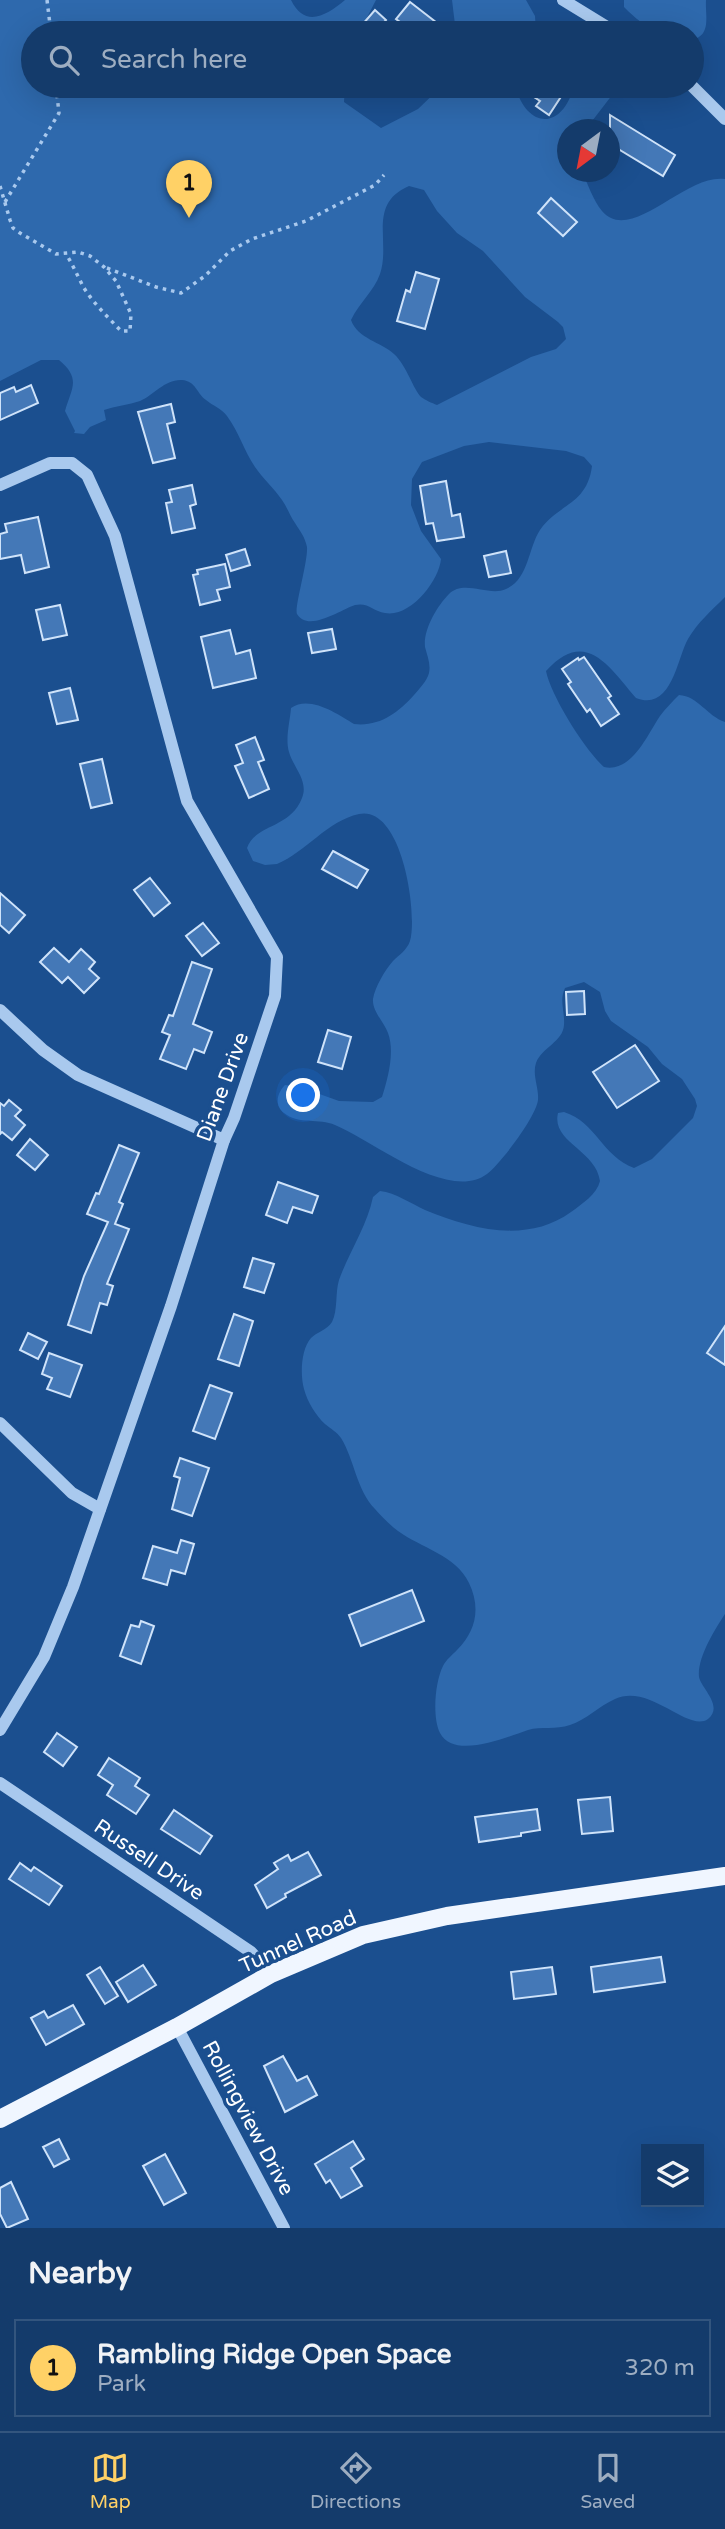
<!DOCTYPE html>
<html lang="en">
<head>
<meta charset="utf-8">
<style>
	body { margin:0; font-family:"Varela Round",sans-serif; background:#214673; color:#f1f3f6 }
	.controls { position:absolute; right:21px; bottom:21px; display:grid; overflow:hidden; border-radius:0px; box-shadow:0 7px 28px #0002 }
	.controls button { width:63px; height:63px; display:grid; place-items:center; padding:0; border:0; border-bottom:2px solid #33557e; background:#143b6b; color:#f1f3f6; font:35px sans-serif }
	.compass { position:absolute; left:557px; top:119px; width:63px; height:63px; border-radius:50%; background:#143b6b; box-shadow:0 7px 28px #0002; rotate:212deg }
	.you { position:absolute; left:304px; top:1096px; width:24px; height:24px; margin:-18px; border:5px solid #fff; border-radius:50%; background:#1a73e8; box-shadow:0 0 0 10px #1a73e833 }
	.badge { display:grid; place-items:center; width:46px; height:46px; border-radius:50%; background:#ffd166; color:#111; font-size:23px; font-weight:700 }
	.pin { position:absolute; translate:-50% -58px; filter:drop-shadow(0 2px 4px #0008) }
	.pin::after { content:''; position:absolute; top:37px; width:24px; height:21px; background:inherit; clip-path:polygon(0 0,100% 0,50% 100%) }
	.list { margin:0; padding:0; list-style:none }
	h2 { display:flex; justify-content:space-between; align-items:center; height:91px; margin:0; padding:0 28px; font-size:30px }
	h2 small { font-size:23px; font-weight:400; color:#9dadc1 }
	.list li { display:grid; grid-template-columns:46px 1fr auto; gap:21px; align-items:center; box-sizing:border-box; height:98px; margin:0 14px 14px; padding:0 14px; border:2px solid #33557e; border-radius:0px }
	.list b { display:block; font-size:26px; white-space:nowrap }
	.list p { margin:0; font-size:23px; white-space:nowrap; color:#9dadc1 }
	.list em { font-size:23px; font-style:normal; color:#9dadc1 }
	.icon { flex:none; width:38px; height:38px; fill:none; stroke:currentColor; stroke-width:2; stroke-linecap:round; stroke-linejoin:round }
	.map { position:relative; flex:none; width:725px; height:2228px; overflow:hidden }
	.search { position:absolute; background:#143b6b; box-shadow:0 7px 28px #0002; left:21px; right:21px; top:21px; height:77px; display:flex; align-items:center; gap:18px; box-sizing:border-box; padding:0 24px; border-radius:38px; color:#9dadc1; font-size:26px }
	.sheet { height:203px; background:#143b6b }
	nav { display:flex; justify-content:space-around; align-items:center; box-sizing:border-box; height:98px; border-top:2px solid #33557e; background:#143b6b; font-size:19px; color:#9dadc1 }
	nav a { display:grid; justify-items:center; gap:4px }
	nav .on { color:#ffd166 }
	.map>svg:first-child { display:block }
	.green { fill:#2e69ad; fill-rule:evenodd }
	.building { fill:#4478b7; stroke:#cfe3fa; stroke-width:2 }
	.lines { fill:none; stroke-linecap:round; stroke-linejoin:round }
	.path { stroke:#a9c9ee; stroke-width:3.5; stroke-dasharray:3.5 5; stroke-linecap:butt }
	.minor { stroke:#a9c9ee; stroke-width:12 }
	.major { stroke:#f0f6ff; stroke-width:18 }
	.labels { text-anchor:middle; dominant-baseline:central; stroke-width:7; stroke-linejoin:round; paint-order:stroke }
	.street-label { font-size:21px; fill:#fff; stroke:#1b4f8f }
</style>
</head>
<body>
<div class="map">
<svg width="725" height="2228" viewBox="0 0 725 2228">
	<rect width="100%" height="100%" fill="#1b4f8f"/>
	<g class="green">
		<path d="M0,0H291C305,29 327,15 345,0H376L359,33H33V86H345L344,102L381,128L418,109L442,86H515C527,129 562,131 574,86H619L586,129L568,130V172H582C588,184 593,200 602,211C631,245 685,173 725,179V597C712,610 697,623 688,639C677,658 672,712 636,698C609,667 586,627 546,671C551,696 585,750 604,767C632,773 647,735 660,716C666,708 672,702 679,695C698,696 707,716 725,722V1614C715,1629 697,1658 699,1677C701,1688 724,1706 708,1719C688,1733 650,1683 615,1699C599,1706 586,1720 570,1725C556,1730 541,1726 528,1730C507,1737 454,1760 440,1733C432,1717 435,1682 443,1666C446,1660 452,1655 457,1650C476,1631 481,1608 469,1583C456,1555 421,1548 398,1531C390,1525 382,1517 375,1509C356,1489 355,1461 341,1438C337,1432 331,1429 325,1424C316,1416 307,1401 304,1389C300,1375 301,1349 311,1338C317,1332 327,1330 332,1322C338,1310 335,1293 339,1280C349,1252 367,1226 373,1197L380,1191C396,1193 410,1203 425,1210C471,1229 527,1244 571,1212C582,1204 597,1194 600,1181C596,1150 551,1142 558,1113L564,1112C596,1122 602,1156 634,1168L652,1159L693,1118L697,1106L695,1099L682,1079L662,1064L648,1047L611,1021L605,1011L600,992L584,982L565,988C559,1001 565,1011 564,1025C563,1042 542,1047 536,1063C532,1075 539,1087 538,1100C536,1117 501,1163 487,1174C448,1203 372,1140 335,1125C319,1118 299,1125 284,1113C274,1105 277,1093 285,1085L300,1087L339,1101L373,1102L382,1097C388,1078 395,1052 388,1033C384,1022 372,1011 373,999C375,987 385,970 393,961C399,955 407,950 410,941C418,913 402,805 359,814C327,821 306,852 277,864L265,865L253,861L247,848C255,824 290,829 302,798C309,781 293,767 289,752C285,739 290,721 291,708C310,695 337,714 354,724C379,727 398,713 414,695C419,689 427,681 429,673C431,664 427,655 425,647C423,630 437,606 449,594C464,579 489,597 506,589C529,579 528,548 540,530C559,503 587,505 592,466L584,457L566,451L489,442L464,446L422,462L412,479L411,505L421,531L441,559C439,581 410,618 385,613C373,611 368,602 355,605C342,609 308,633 297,614C294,608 308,562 307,547C305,537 300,531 295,523C290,516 287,507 282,500C274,488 263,479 255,467C244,451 239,432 227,416C221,408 213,406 206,400C197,394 196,381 182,380C165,379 154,395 140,401C129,405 115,406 104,410L106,420L90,427L84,434L74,433L75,431L65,411C71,389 82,379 59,360H41L0,381ZM409,186L424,190L437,211L457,233L483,251L525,297L558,322L563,327L566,339L556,349L531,357L437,405C432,403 425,400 421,397C413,389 407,366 394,354C381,342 358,339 351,320C359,303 374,291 380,274C391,242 367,204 409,186Z"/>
		<polygon points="452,0 526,0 535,16 536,33 456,33"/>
		<path d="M624,0H706C705,16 712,35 692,40V33C658,33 649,32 624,7Z"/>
	</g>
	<g class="building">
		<polygon points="410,2 450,33 415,33 396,19"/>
		<polygon points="375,10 386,20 374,33 371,33 362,25"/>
		<polygon points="517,86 568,86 549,115 536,106 540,101"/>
		<polygon points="610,115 675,155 663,176 610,144"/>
		<polygon points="551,198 577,222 563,236 538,213"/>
		<polygon points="416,272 439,279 425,329 397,321 406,290 410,292"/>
		<polygon points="31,385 38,403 0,420 0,393 14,387 16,392"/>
		<polygon points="171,404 175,422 167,424 175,458 153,463 138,412"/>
		<polygon points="446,481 452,516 460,514 464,537 437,541 433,523 426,524 420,486"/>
		<polygon points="192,485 196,504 190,506 195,528 172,533 166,503 172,502 169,490"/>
		<polygon points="38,517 49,567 25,573 21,555 0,559 0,534 7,532 5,524"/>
		<polygon points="245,549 250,565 231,571 226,555"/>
		<polygon points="506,551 511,573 489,577 484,556"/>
		<polygon points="225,564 230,587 217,590 220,600 200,605 193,575 198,574 197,570"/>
		<polygon points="60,605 67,635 43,640 36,610"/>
		<polygon points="332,629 336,649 312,653 308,633"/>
		<polygon points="230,630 236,654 250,650 256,678 213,688 201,637"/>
		<polygon points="584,657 611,696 608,698 619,714 601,726 590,709 587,712 568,684 571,682 562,669 578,658 579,660"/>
		<polygon points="70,688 78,720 57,724 49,693"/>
		<polygon points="255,737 264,760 258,762 269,789 249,798 235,766 243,763 236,745"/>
		<polygon points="102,759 112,803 91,808 80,764"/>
		<polygon points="333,851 368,870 357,888 322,869"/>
		<polygon points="150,878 170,903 154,916 134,890"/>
		<polygon points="0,893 25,915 9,933 0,925"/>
		<polygon points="203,923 219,943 202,956 186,936"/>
		<polygon points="54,948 69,962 81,949 95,962 89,969 99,978 84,993 68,977 62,983 40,962"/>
		<polygon points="192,962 212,969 193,1024 212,1032 204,1053 194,1049 186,1069 160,1059 170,1035 162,1032 169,1015 173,1016"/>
		<polygon points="584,991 585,1014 567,1015 566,992"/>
		<polygon points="328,1030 351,1037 342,1069 318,1062"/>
		<polygon points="635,1045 659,1081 617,1108 593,1072"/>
		<polygon points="9,1100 21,1110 15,1116 25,1125 12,1140 2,1132 0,1134 0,1103 4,1106"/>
		<polygon points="30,1139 48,1155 35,1170 17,1155"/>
		<polygon points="119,1145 139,1153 119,1202 123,1204 115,1224 129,1229 107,1284 113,1286 107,1305 100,1303 91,1333 68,1325 84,1276 108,1222 87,1214 96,1193 99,1194"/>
		<polygon points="278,1182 318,1196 312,1213 293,1207 287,1223 266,1215"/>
		<polygon points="253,1258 274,1264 264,1293 244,1287"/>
		<polygon points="234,1314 253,1321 239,1366 218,1359"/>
		<polygon points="725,1326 725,1365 707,1353"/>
		<polygon points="28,1333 47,1342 38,1359 20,1350"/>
		<polygon points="49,1353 82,1365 70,1397 47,1389 52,1378 42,1374"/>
		<polygon points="210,1385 232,1393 215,1439 193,1431"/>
		<polygon points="180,1458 209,1468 192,1516 172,1509 180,1478 174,1476"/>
		<polygon points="181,1540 194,1544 185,1574 171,1570 167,1585 143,1578 153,1546 177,1553"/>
		<polygon points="412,1590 424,1621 361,1646 349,1615"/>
		<polygon points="141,1621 154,1626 141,1664 120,1656 131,1625 139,1627"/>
		<polygon points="57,1733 77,1747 63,1766 44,1752"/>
		<polygon points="109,1758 140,1778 135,1786 149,1795 136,1814 107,1795 113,1785 98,1775"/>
		<polygon points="610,1797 613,1831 582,1834 578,1800"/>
		<polygon points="537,1809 540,1830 521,1833 521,1836 479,1842 475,1817"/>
		<polygon points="174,1810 212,1836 200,1854 161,1829"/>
		<polygon points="308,1852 321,1875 285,1894 286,1897 267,1908 255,1885 278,1869 274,1863 288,1855 291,1861"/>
		<polygon points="20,1863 31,1871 34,1867 62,1886 49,1905 9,1879"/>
		<polygon points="661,1957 665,1982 594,1992 591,1967"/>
		<polygon points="143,1965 156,1985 128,2002 116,1982"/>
		<polygon points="100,1967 118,1996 105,2004 87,1975"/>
		<polygon points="552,1967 556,1994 514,1999 511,1972"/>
		<polygon points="73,2005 84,2024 46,2045 31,2018 44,2011 48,2018"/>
		<polygon points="283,2056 297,2081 307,2076 317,2095 285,2112 264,2066"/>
		<polygon points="59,2139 69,2159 54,2167 43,2147"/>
		<polygon points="353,2141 364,2159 351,2168 362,2186 341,2198 330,2180 326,2183 315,2164"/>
		<polygon points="165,2154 186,2193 164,2205 143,2166"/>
		<polygon points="11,2182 28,2219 7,2228 0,2214 0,2188"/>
	</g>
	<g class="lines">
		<g class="path">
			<polyline points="47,0 51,33"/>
			<path d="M0,186L10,220L13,228L20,233L56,254L78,252L90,256L104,267L116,281L131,314L130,331H121C108,317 94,304 84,288C78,277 73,265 66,254"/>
			<polyline points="5,202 59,113 56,86"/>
			<polyline points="107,268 156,287 181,293 205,276 230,251 252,239 306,221 375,185 384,175"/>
		</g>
		<g class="minor">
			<polyline points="563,0 617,33"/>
			<polyline points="692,86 725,119"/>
			<polyline points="0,485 50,463 72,463 87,475 115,536 187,801 277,957 275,996 234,1118 224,1140 171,1306 73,1587 44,1657 0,1730"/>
			<polyline points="0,1010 43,1050 78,1075 224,1140"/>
			<polyline points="0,1423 72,1493 100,1509"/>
			<polyline points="0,1783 251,1952 271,1974"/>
			<polyline points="177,2027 284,2228"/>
		</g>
		<polyline class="major" points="0,2119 177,2027 271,1974 363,1935 447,1916 725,1876"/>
	</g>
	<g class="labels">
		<g class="street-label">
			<text transform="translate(223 1087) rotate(-70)">Diane Drive</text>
			<text transform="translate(149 1860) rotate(34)">Russell Drive</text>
			<text transform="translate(298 1942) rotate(-24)">Tunnel Road</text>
			<text transform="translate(248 2118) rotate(62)">Rollingview Drive</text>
		</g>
	</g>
</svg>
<div class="controls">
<button><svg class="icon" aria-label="layers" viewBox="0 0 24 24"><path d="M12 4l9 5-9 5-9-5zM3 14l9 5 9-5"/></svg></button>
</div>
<svg class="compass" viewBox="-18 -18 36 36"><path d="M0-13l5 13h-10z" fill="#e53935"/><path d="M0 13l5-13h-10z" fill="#9dadc1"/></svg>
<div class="you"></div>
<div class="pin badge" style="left:189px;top:218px">1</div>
<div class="search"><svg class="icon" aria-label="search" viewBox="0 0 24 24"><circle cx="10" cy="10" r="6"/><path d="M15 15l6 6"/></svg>Search here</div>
</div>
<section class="sheet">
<h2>Nearby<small></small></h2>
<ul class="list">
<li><span class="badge">1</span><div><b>Rambling Ridge Open Space</b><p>Park</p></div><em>320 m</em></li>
</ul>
</section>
<nav>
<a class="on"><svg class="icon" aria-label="map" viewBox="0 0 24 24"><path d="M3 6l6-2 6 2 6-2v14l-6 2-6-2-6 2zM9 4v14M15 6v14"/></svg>Map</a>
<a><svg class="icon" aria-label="directions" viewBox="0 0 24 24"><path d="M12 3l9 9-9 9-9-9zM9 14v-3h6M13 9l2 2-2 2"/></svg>Directions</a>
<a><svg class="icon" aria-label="saved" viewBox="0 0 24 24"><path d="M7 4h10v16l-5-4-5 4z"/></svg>Saved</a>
</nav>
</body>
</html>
